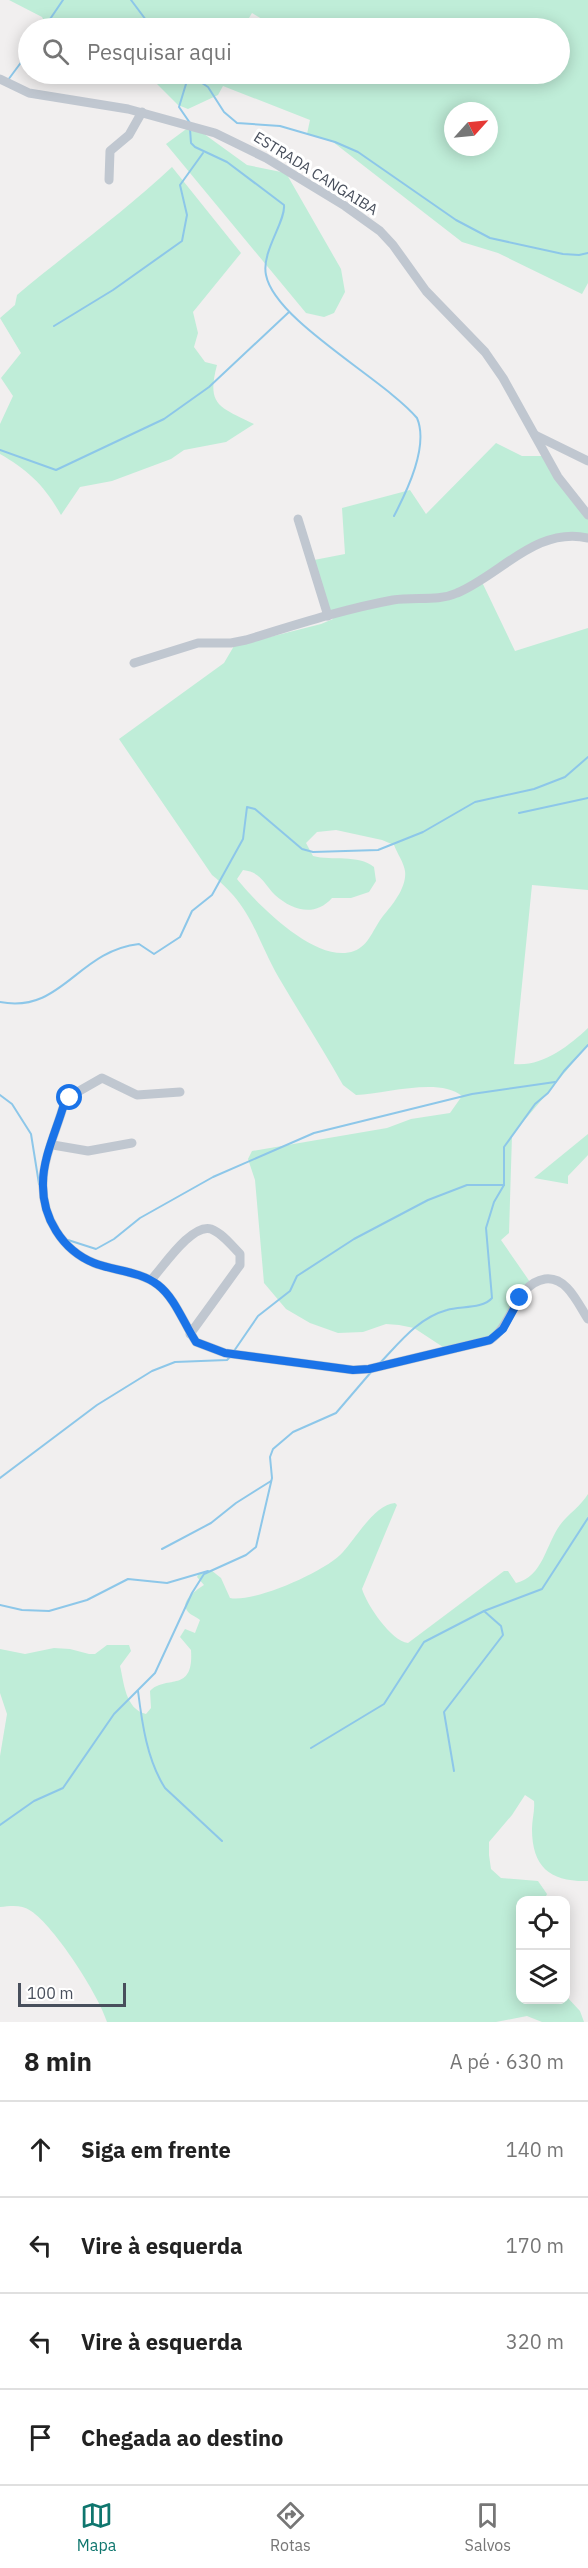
<!DOCTYPE html>
<html lang="pt">
<head>
<meta charset="utf-8">
<style>
	body { margin:0; font-family:"IBM Plex Sans",sans-serif; background:#f6f6f6; color:#222 }
	.controls { position:absolute; right:18px; bottom:18px; display:grid; overflow:hidden; border-radius:12px; box-shadow:0 3px 15px #0003 }
	.controls button { width:54px; height:54px; display:grid; place-items:center; padding:0; border:0; border-bottom:2px solid #e0e0e0; background:#fff; color:#222; font:30px sans-serif }
	.compass { position:absolute; left:444px; top:102px; width:54px; height:54px; border-radius:50%; background:#fff; box-shadow:0 3px 15px #0003; rotate:63deg }
	.scale { position:absolute; left:18px; bottom:15px; width:108px; box-sizing:border-box; padding-left:6px; border:3px solid #484f5c; border-top:0; font-size:16px; line-height:21px; white-space:nowrap; color:#484f5c; -webkit-text-stroke:4px #fff; paint-order:stroke }
	.stop { position:absolute; width:18px; height:18px; margin:-14px; border:4px solid #1a73e8; border-radius:50%; background:#fff }
	.stop.end { background:#1a73e8; border-color:#fff; box-shadow:0 2px 6px #0008 }
	.list { margin:0; padding:0; list-style:none }
	h2 { display:flex; justify-content:space-between; align-items:center; height:78px; margin:0; padding:0 24px; font-size:26px }
	h2 small { font-size:20px; font-weight:400; color:#767676 }
	.list li { display:grid; grid-template-columns:39px 1fr auto; gap:18px; align-items:center; box-sizing:border-box; height:96px; padding:0 24px; border-top:2px solid #e0e0e0 }
	.list b { display:block; font-size:22px; white-space:nowrap }
	.list em { font-size:20px; font-style:normal; color:#767676 }
	.icon { flex:none; width:33px; height:33px; fill:none; stroke:currentColor; stroke-width:2; stroke-linecap:round; stroke-linejoin:round }
	.map { position:relative; flex:none; width:588px; height:2022px; overflow:hidden }
	.search { position:absolute; background:#fff; box-shadow:0 3px 15px #0003; left:18px; right:18px; top:18px; height:66px; display:flex; align-items:center; gap:15px; box-sizing:border-box; padding:0 21px; border-radius:33px; color:#767676; font-size:22px }
	.sheet { height:462px; background:#fff }
	nav { display:flex; justify-content:space-around; align-items:center; box-sizing:border-box; height:84px; border-top:2px solid #e0e0e0; background:#fff; font-size:16px; color:#767676 }
	nav a { display:grid; justify-items:center; gap:3px }
	nav .on { color:#0f766e }
	.map>svg:first-child { display:block }
	.green { fill:#bfedd8; fill-rule:evenodd }
	.lines { fill:none; stroke-linecap:round; stroke-linejoin:round }
	.stream { stroke:#8dc7e9; stroke-width:2 }
	.minor { stroke:#c0c7d0; stroke-width:9 }
	.route { stroke:#1a73e8; stroke-width:8 }
	.labels { text-anchor:middle; dominant-baseline:central; stroke-width:6; stroke-linejoin:round; paint-order:stroke }
	.street-label { font-size:15px; fill:#484f5c; stroke:#fff }
</style>
</head>
<body>
<div class="map">
<svg width="588" height="2022" viewBox="0 0 588 2022">
	<rect width="100%" height="100%" fill="#f1efef"/>
	<g class="green">
		<path d="M9,0H588V283L582,294L498,253L462,242L333,142L307,134L310,120L223,86L218,95L188,109L178,105L154,81L109,74H259L265,80L315,83L325,74H560V28H310L262,19L252,13L243,28H48L42,17ZM453,111H489V147H453Z"/>
		<polygon points="189,127 200,131 247,165 286,173 341,269 345,292 334,313 324,317 306,313 166,144"/>
		<path d="M172,167L241,253L193,312L198,333L194,347L205,362L217,365C206,406 220,407 254,424L226,442L184,450L171,459L112,481L80,487L61,515C45,486 28,470 0,454V424L13,396L1,378L21,353L0,318L15,305L17,295C68,252 123,213 172,167Z"/>
		<path d="M496,443L522,456H545L588,516V537L550,540L481,580L515,651L588,628V890L532,885L514,1064C542,1067 569,1046 588,1028V1045L512,1135L509,1233L501,1240L530,1282L496,1334L466,1346L443,1347L414,1328L399,1325L386,1324L363,1332L338,1333L310,1323L286,1309L264,1283L255,1180L248,1159L252,1151L387,1128L411,1119L450,1113L462,1096C439,1077 385,1094 356,1095L343,1085C323,1049 300,1014 279,978C255,936 253,908 212,875L119,739L224,663L234,646L321,624L333,619L314,560L345,554L342,508L410,490L426,514ZM336,830L382,840L394,845C397,853 404,863 405,871C407,887 393,904 383,916C374,927 369,946 354,951C317,965 257,904 237,879L243,870C261,872 264,884 275,895C293,911 315,917 332,898H351L369,892L376,881L374,867C358,854 332,861 313,856L306,843L317,832Z"/>
		<polygon points="588,1134 588,1155 568,1176 568,1184 534,1178"/>
		<path d="M588,1494V1881C551,1882 532,1868 532,1829C532,1819 535,1811 534,1801L525,1795L512,1815L489,1842V1855L491,1869L501,1878L538,1881L547,1894L544,1900H520V2000H566V1996L580,2011L584,2022H542L527,2016L496,2022H107C99,1995 54,1926 31,1911C21,1904 11,1906 0,1907V1756L7,1714L0,1693V1649L25,1654L54,1648L70,1649L89,1654H95L107,1645H129L131,1651L120,1666C124,1682 125,1709 146,1714L151,1708L150,1691C166,1674 194,1694 191,1650L180,1637L185,1629L195,1633L200,1620C198,1618 195,1617 192,1615C175,1604 195,1591 204,1585L197,1577L199,1573L211,1570L221,1578L230,1598C254,1603 327,1571 343,1552C356,1538 375,1504 395,1503L397,1505L362,1589C367,1605 391,1641 408,1643L504,1571H508L516,1583C543,1577 546,1544 560,1525C568,1514 581,1506 588,1494Z"/>
	</g>
	<g class="lines">
		<g class="stream">
			<polyline points="131,0 152,28"/>
			<polyline points="44,28 63,0"/>
			<polyline points="189,74 179,107 190,123"/>
			<polyline points="190,75 208,87 224,112 237,123 280,126 335,142 358,152 456,220 490,238 563,254 579,255 588,253"/>
			<polyline points="8,80 28,53"/>
			<path d="M190,129L191,143L195,147L227,162L284,205C286,221 261,252 266,275C275,321 384,379 417,418C429,446 407,491 394,516"/>
			<polyline points="54,326 113,290 182,241 187,215 180,185 203,153"/>
			<polyline points="0,450 56,470 164,419 209,387 289,312"/>
			<polyline points="519,813 588,798"/>
			<path d="M0,1002C62,1014 77,951 139,944L154,954L180,937L192,911L212,895L243,839L247,807L255,809L302,849L313,852L378,850L423,832L475,802L534,789L565,777L588,757"/>
			<polyline points="0,1095 12,1104 31,1134 39,1184"/>
			<polyline points="68,1240 96,1249 114,1239 140,1218 213,1177 314,1133 472,1094 555,1082"/>
			<polyline points="234,1351 258,1316 290,1291 297,1276 354,1239 428,1200 467,1185 504,1185"/>
			<path d="M380,1363C400,1342 418,1318 447,1310C460,1306 483,1309 492,1298L486,1228L494,1202L504,1185V1147L535,1104L548,1093L564,1071L588,1045"/>
			<polyline points="0,1478 97,1405 152,1371 175,1362 227,1360 231,1356"/>
			<polyline points="162,1549 211,1523 236,1503 271,1481"/>
			<polyline points="0,1605 22,1610 49,1611 87,1600 128,1579 167,1583 208,1571"/>
			<path d="M138,1691C142,1723 147,1760 165,1788L222,1841"/>
			<polyline points="311,1748 384,1704 424,1642 484,1611 542,1589 588,1518"/>
			<polyline points="454,1771 444,1712 503,1635 501,1626 484,1611"/>
			<polyline points="0,1825 34,1801 63,1788 114,1714 155,1673 192,1593 204,1574 246,1555 256,1547 272,1478 270,1457 273,1449 293,1432 336,1413 372,1371"/>
		</g>
		<g class="minor">
			<polyline points="0,79 29,93 128,109 215,133 266,158 345,206 380,231 393,245 426,291 485,352 503,378 558,477 588,515"/>
			<polyline points="109,180 110,151 129,135 142,112"/>
			<polyline points="535,435 588,461"/>
			<polyline points="298,519 328,616"/>
			<path d="M134,663L198,643H231L246,640C295,625 344,609 393,600C414,596 437,602 457,593C500,575 537,526 588,538"/>
			<path d="M180,1092L137,1095L102,1078L74,1094L64,1104C57,1129 43,1158 43,1183C42,1217 62,1250 94,1263C114,1271 140,1271 158,1285C175,1298 184,1324 196,1342L225,1353L353,1370L369,1369L490,1340C513,1325 515,1284 545,1279C567,1276 578,1304 588,1319"/>
			<polyline points="53,1145 88,1151 132,1143"/>
			<path d="M151,1280C163,1267 192,1223 211,1229C222,1233 232,1246 240,1254V1265L190,1334"/>
		</g>
	</g>
	<g class="lines">
		<path class="route" d="M70,1098L64,1104C57,1129 43,1157 43,1183C42,1217 62,1250 94,1263C114,1271 140,1271 158,1285C175,1298 184,1324 196,1342L225,1353L353,1370L369,1369L490,1340L503,1329L520,1298"/>
	</g>
	<g class="labels">
		<g class="street-label">
			<text transform="translate(316 173) rotate(32)">ESTRADA CANGAIBA</text>
		</g>
	</g>
</svg>
<div class="controls">
<button><svg class="icon" aria-label="locate" viewBox="0 0 24 24"><circle cx="12" cy="12" r="6"/><path d="M12 2v4M12 18v4M2 12h4M18 12h4"/></svg></button>
<button><svg class="icon" aria-label="layers" viewBox="0 0 24 24"><path d="M12 4l9 5-9 5-9-5zM3 14l9 5 9-5"/></svg></button>
</div>
<svg class="compass" viewBox="-18 -18 36 36"><path d="M0-13l5 13h-10z" fill="#e53935"/><path d="M0 13l5-13h-10z" fill="#767676"/></svg>
<div class="scale">100 m</div>
<div class="stop" style="left:70px;top:1098px"></div>
<div class="stop end" style="left:520px;top:1298px"></div>
<div class="search"><svg class="icon" aria-label="search" viewBox="0 0 24 24"><circle cx="10" cy="10" r="6"/><path d="M15 15l6 6"/></svg>Pesquisar aqui</div>
</div>
<section class="sheet">
<h2>8 min<small>A pé · 630 m</small></h2>
<ul class="list">
<li><svg class="icon" aria-label="ahead" viewBox="0 0 24 24"><path d="M12 20V5M6 11l6-6 6 6"/></svg><div><b>Siga em frente</b></div><em>140 m</em></li>
<li><svg class="icon" aria-label="left" viewBox="0 0 24 24"><path d="M17 20v-9H6M10 6l-5 5 5 5"/></svg><div><b>Vire à esquerda</b></div><em>170 m</em></li>
<li><svg class="icon" aria-label="left" viewBox="0 0 24 24"><path d="M17 20v-9H6M10 6l-5 5 5 5"/></svg><div><b>Vire à esquerda</b></div><em>320 m</em></li>
<li><svg class="icon" aria-label="arrive" viewBox="0 0 24 24"><path d="M6 21V4h12l-3 4 3 4H6"/></svg><div><b>Chegada ao destino</b></div></li>
</ul>
</section>
<nav>
<a class="on"><svg class="icon" aria-label="map" viewBox="0 0 24 24"><path d="M3 6l6-2 6 2 6-2v14l-6 2-6-2-6 2zM9 4v14M15 6v14"/></svg>Mapa</a>
<a><svg class="icon" aria-label="directions" viewBox="0 0 24 24"><path d="M12 3l9 9-9 9-9-9zM9 14v-3h6M13 9l2 2-2 2"/></svg>Rotas</a>
<a><svg class="icon" aria-label="saved" viewBox="0 0 24 24"><path d="M7 4h10v16l-5-4-5 4z"/></svg>Salvos</a>
</nav>
</body>
</html>
